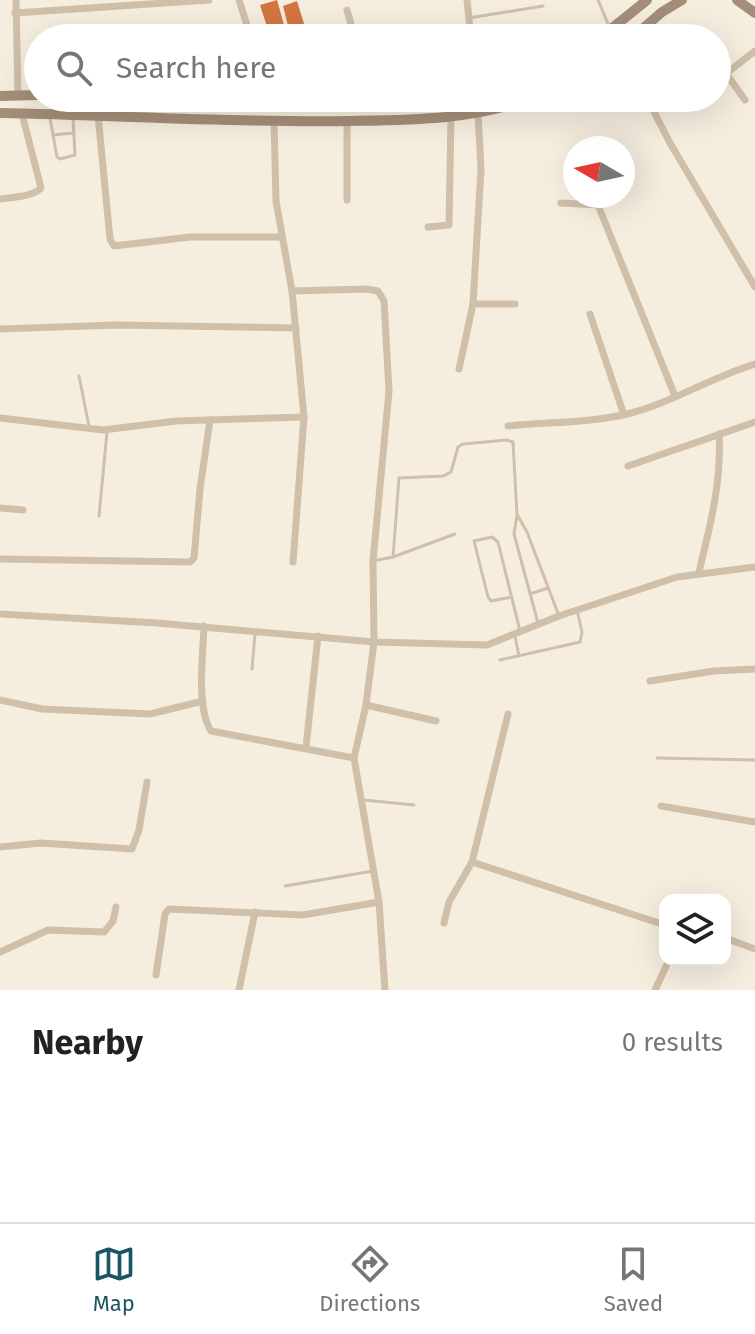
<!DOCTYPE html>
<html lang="en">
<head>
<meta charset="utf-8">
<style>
	body { margin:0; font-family:"Fira Sans",sans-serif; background:#f2f2f2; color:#222 }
	.controls { position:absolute; right:24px; bottom:24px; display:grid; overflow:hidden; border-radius:16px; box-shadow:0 8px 32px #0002 }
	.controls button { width:72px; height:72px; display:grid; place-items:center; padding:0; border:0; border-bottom:2px solid #e0e0e0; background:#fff; color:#222; font:40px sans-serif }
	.compass { position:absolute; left:563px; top:136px; width:72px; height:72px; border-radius:50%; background:#fff; box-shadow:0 8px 32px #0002; rotate:279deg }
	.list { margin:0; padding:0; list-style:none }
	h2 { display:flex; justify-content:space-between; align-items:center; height:104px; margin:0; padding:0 32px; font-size:34px }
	h2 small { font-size:26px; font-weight:400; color:#767676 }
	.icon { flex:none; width:44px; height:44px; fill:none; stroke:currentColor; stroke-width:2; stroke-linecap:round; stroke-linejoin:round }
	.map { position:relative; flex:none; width:755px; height:990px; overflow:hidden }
	.search { position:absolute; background:#fff; box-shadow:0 8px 32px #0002; left:24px; right:24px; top:24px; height:88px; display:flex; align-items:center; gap:20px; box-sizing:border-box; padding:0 28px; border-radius:44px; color:#767676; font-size:30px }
	.sheet { height:232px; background:#fff }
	nav { display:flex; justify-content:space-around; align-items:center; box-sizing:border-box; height:112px; border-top:2px solid #e0e0e0; background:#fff; font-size:22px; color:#767676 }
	nav a { display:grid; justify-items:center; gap:4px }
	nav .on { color:#195563 }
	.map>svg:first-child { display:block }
	.building { fill:#d37640 }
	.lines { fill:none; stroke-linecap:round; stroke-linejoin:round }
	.lane { stroke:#d0bfa9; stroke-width:3 }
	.street { stroke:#d0bfa9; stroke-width:7 }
	.secondary { stroke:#a48e7a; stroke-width:10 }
</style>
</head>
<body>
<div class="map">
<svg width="755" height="990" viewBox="0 0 755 990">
	<rect width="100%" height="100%" fill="#f5eedf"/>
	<g class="building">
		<polygon points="277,0 286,32 270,36 260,5"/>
		<polygon points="297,1 306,30 290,34 283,6"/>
	</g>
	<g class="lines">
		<g class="lane">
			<polyline points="598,0 609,26"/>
			<polyline points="469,18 543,6"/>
			<polyline points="50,118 57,157 60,159 75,155 73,118"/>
			<polyline points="53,135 73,133"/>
			<polyline points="79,376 89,426"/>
			<polyline points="99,516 107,432"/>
			<polyline points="518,516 527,532 559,616"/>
			<polyline points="393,557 399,478 443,476 451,472 458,447 463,444 507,440 513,442 517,515 514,534 538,623"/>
			<polyline points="373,561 393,557 455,534"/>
			<polyline points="530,594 548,588"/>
			<polyline points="512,597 491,601 488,597 474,541 492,537 498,542 520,631"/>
			<polyline points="515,636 519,656"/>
			<polyline points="500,660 580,642 582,632 577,610"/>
			<polyline points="252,669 255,634"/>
			<polyline points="657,758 755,760"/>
			<polyline points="364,800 414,805"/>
			<polyline points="285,886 373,871"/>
		</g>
		<g class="street">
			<polyline points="16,0 18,96"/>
			<polyline points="239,0 251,38"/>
			<polyline points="467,0 471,38"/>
			<polyline points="347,10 355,38"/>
			<polyline points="15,13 209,0"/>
			<polyline points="647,98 670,143 755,287"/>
			<polyline points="745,100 728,76 728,72 755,51"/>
			<polyline points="98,115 110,239 114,246 190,237 280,237"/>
			<polyline points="274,121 276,201 292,291 304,417 293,562"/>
			<polyline points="347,121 347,200"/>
			<path d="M0,199C13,197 32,197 41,188L22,114"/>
			<polyline points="561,203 598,205 675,396"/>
			<polyline points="428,227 449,225 451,117"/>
			<polyline points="292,291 367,289 378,291 384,301 389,391 373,561 374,642 366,705 354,758 379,902 385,990"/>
			<polyline points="473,304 515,304"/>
			<polyline points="590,314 624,415"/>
			<polyline points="0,329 116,325 296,328"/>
			<polyline points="459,369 473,304 481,169 478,114"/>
			<polyline points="0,418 103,430 176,421 304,417"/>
			<path d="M508,426C547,422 589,423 627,414C670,404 711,377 755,364"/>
			<polyline points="628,466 755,422"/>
			<polyline points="0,508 23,510"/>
			<polyline points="0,559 190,562 194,558 200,489 210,420"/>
			<path d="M699,572C710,526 722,481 719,434"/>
			<polyline points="0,614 157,623 374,642 487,645 559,616 677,577 755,567"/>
			<path d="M204,626C203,654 196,708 211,731L354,758"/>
			<polyline points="650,681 714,671 755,669"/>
			<polyline points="0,700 42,709 150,714 203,701"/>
			<polyline points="366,705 436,721"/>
			<polyline points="306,747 318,636"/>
			<polyline points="661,806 755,822"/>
			<polyline points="0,847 41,843 132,849 139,830 147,782"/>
			<polyline points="472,862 665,925"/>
			<polyline points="444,923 449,902 472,862 508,714"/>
			<polyline points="725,938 755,949"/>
			<polyline points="0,952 48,930 104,932 113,921 116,907"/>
			<polyline points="156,975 165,914 169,909 303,915 379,902"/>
			<polyline points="239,990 255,912"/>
			<polyline points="655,990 669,960"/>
		</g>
		<g class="secondary">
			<polyline points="737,0 755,13"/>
			<polyline points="600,38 647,0"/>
			<polyline points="632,38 662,12 682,0"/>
			<polyline points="0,96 38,95"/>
			<polyline points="165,98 271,103 442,98"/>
			<path d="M0,113C117,115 233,123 350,121C411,120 473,120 531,98"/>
		</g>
	</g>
</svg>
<div class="controls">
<button><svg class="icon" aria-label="layers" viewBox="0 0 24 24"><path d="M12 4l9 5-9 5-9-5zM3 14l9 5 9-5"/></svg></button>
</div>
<svg class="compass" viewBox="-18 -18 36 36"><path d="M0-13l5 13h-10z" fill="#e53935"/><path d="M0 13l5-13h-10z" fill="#767676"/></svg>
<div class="search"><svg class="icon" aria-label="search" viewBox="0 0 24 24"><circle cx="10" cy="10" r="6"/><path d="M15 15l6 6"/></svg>Search here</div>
</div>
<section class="sheet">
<h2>Nearby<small>0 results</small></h2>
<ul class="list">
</ul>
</section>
<nav>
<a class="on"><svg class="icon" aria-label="map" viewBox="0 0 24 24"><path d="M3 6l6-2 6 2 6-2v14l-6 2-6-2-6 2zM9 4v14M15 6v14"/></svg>Map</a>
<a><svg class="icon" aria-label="directions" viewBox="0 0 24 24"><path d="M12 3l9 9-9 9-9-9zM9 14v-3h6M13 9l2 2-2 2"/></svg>Directions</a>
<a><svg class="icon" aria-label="saved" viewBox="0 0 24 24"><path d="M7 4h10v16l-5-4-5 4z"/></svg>Saved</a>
</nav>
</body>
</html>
